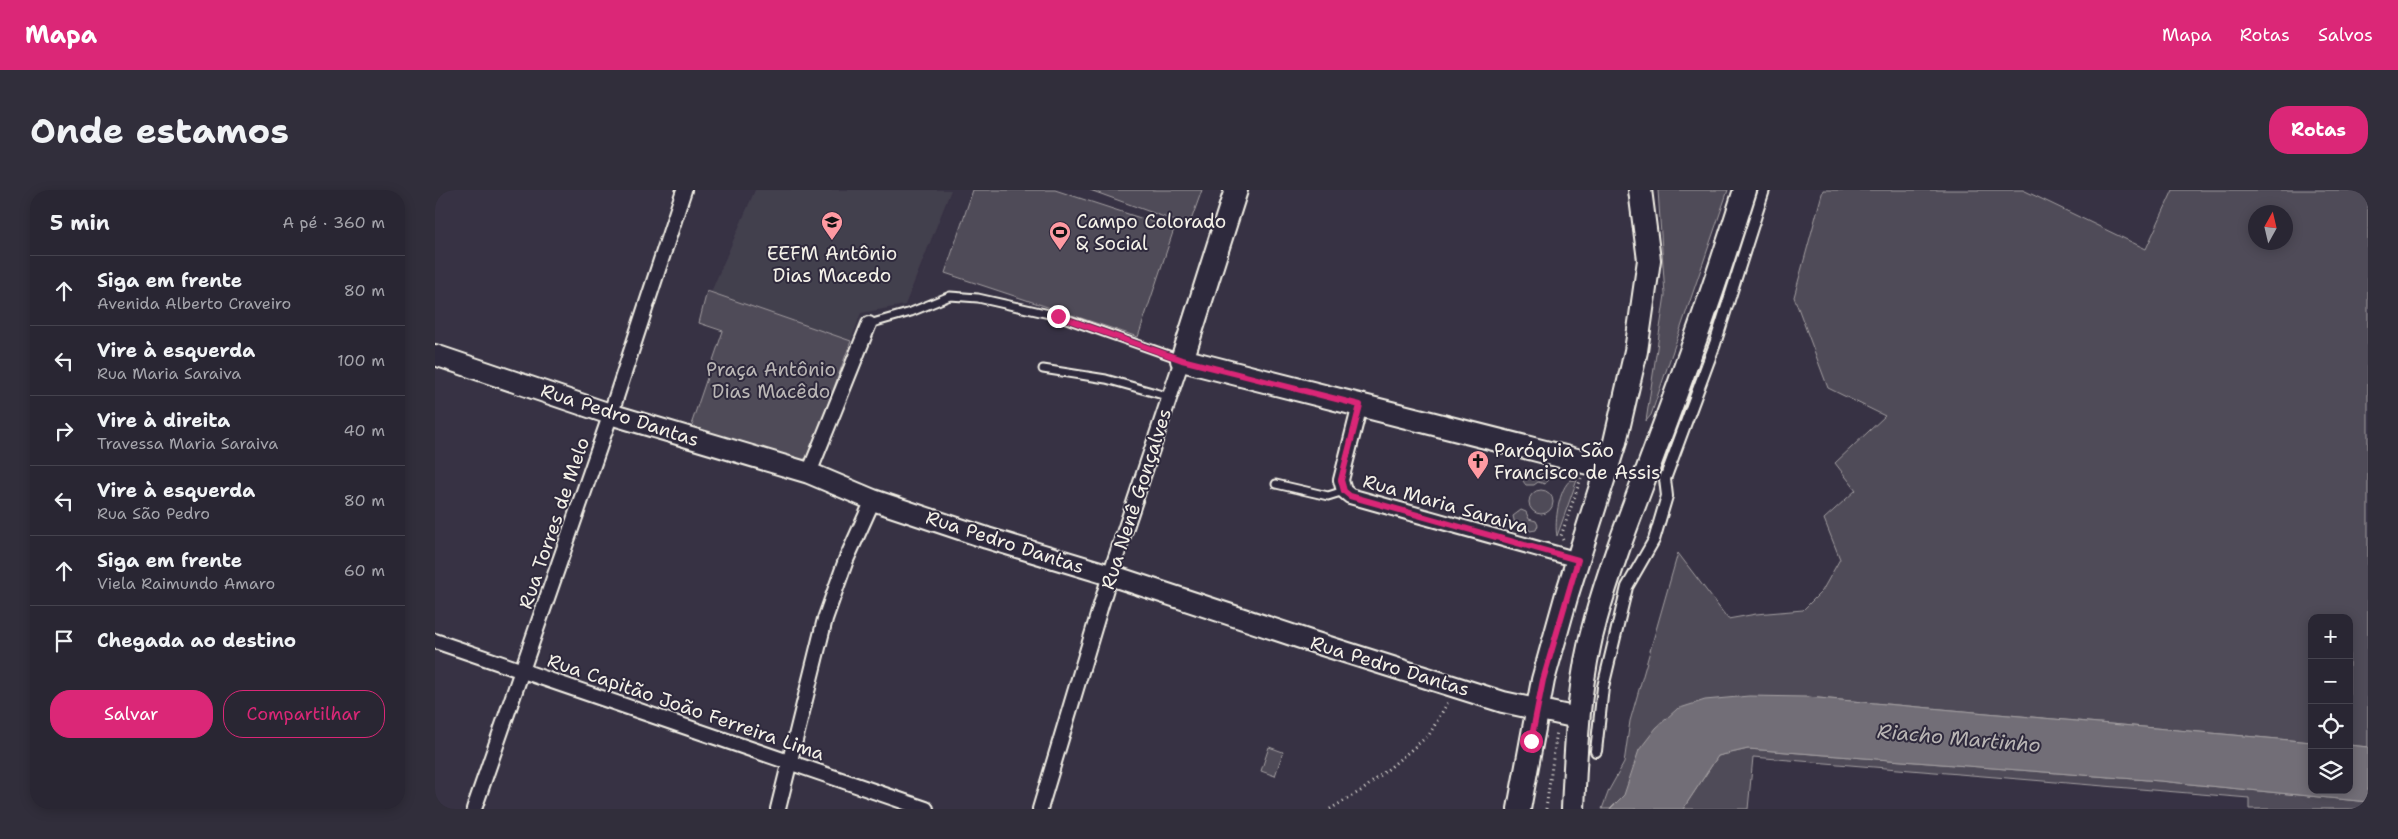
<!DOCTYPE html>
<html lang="pt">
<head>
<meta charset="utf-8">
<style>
	body { margin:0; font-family:"Shantell Sans",sans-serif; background:#312e3b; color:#f1f3f6 }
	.controls { position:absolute; right:15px; bottom:15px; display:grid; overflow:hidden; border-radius:10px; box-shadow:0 2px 12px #0003 }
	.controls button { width:45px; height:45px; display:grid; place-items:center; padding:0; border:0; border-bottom:1px solid #45434e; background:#292633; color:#f1f3f6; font:25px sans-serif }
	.compass { position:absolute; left:1813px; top:15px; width:45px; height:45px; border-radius:50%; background:#292633; box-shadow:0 2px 12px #0003; rotate:8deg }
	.stop { position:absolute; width:15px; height:15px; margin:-11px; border:4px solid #db2777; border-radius:50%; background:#fff }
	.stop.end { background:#db2777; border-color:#fff; box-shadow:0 1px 5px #0008 }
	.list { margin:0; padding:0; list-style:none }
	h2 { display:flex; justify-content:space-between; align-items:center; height:65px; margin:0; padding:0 20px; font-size:21px }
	h2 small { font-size:16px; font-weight:400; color:#a5a5ac }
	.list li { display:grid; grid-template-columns:32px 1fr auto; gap:15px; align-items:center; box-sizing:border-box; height:70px; padding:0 20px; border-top:1px solid #45434e }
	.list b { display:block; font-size:19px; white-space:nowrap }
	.list p { margin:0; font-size:16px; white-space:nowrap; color:#a5a5ac }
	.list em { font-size:16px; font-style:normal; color:#a5a5ac }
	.actions { display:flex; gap:10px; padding:15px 20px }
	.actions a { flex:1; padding:11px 0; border:1px solid #db2777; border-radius:20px; text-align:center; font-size:18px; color:#db2777 }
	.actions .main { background:#db2777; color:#fff }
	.icon { flex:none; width:28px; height:28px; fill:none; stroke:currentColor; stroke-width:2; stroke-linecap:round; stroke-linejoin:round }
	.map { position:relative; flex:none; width:1933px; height:619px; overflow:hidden; border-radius:20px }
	header { display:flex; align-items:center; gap:30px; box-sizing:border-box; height:70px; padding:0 25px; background:#db2777; color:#fff }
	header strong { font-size:24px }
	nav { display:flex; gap:28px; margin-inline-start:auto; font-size:18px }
	.intro { display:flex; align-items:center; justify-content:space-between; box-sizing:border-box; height:120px; padding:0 30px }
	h1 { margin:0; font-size:35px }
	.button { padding:12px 22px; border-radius:20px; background:#db2777; color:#fff; font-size:18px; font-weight:700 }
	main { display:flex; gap:30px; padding:0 30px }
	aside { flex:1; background:#292633; border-radius:20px; box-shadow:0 2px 12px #0003 }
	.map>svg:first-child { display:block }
	.built { fill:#433f4e }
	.green { fill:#504b59; stroke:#a29ea0; fill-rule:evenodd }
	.water { fill:#726e77; stroke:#a6a2a4 }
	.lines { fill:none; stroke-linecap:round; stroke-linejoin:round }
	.service-casing { stroke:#f4f1e8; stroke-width:11 }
	.pedestrian-casing { stroke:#f4f1e8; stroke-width:14 }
	.minor-casing { stroke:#f4f1e8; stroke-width:18 }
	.secondary-casing { stroke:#f4f1e8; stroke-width:24 }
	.primary-casing { stroke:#f4f1e8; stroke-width:26 }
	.path { stroke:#f4f1e8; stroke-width:3; stroke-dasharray:1 4; stroke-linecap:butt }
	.service { stroke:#2f2a3d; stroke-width:7 }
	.pedestrian { stroke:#2f2a3d; stroke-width:10 }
	.minor { stroke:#2f2a3d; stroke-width:14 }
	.secondary { stroke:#2f2a3d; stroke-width:20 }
	.primary { stroke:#2f2a3d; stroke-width:22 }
	.route { stroke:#db2777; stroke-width:6 }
	.labels { text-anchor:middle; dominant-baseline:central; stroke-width:4; stroke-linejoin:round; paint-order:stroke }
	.poi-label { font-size:19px; fill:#f4f1e8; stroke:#2f2a3d; text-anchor:start }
	.park-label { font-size:19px; fill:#bbb7b6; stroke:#2f2a3d }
	.street-label { font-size:19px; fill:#f4f1e8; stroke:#2f2a3d }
	.water-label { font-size:20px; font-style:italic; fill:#bab6b5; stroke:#2f2a3d }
</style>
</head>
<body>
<header>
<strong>Mapa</strong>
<nav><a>Mapa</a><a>Rotas</a><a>Salvos</a></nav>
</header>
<div class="intro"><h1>Onde estamos</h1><a class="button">Rotas</a></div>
<main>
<aside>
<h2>5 min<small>A pé · 360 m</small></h2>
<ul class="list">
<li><svg class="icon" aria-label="ahead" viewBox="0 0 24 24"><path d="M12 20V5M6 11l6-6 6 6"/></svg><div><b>Siga em frente</b><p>Avenida Alberto Craveiro</p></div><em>80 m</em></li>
<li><svg class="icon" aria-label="left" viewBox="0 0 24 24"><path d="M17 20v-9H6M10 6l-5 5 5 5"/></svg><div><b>Vire à esquerda</b><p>Rua Maria Saraiva</p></div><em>100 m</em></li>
<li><svg class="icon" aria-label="right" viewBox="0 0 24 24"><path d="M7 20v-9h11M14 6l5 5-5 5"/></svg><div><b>Vire à direita</b><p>Travessa Maria Saraiva</p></div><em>40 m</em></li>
<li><svg class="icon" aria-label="left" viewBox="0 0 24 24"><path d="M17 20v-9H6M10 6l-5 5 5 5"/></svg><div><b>Vire à esquerda</b><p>Rua São Pedro</p></div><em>80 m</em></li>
<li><svg class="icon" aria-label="ahead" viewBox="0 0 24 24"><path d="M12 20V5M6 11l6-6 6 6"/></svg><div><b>Siga em frente</b><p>Viela Raimundo Amaro</p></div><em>60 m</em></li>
<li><svg class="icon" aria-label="arrive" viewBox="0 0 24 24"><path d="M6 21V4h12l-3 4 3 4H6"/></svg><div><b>Chegada ao destino</b></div></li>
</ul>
<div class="actions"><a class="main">Salvar</a><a>Compartilhar</a></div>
</aside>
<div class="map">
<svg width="1933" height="619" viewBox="0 0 1933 619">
	<rect width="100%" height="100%" fill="#373244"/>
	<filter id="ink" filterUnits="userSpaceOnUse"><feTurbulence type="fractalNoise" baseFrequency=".02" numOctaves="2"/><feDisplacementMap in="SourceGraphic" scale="10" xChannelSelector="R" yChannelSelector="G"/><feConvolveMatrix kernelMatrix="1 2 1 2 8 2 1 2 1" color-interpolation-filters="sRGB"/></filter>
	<g filter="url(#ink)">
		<polygon class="built" points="320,0 516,0 470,115 426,123 416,151 276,102"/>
		<g class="green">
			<polygon points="538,0 620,0 739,39 703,147 510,83"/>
			<polygon points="655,0 767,0 754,36"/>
			<polygon points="1223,0 1293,0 1216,225 1211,231 1230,105"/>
			<path d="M1388,0H1588L1711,59L1738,0H1933V557L1914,555V428H1877V552L1372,507L1189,605L1175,619H1167L1174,600L1189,573L1195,531L1243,363L1293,429L1321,424L1368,420L1387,401L1405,369L1389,329L1421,300L1400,273L1450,226L1393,198L1359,107ZM1820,22H1850V52H1820Z"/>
			<polygon points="272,101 416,151 374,266 364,272 260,238 257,232 288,141 264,133"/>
			<path d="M1096,280L1103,285L1111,283L1114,288L1110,294L1103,292L1099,295H1091C1087,291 1086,285 1091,281Z"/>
			<path d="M1136,290H1142L1122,346C1119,333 1124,297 1136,290Z"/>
			<circle cx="1106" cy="312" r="12"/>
			<polygon points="1086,320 1091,322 1094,329 1101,331 1103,335 1101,340 1095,341 1091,335 1084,336 1080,334 1078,326"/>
			<polygon points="834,557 848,562 840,586 826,581"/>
			<polygon points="1313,559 1725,591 1933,612 1933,619 1814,619 1814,608 1318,567 1313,619 1248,619 1283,566"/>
		</g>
		<polygon class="water" points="1314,506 1372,507 1877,552 1877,600 1914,600 1914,555 1933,557 1933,612 1725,591 1313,559 1283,566 1248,619 1175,619 1189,605 1204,560 1221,538 1242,519 1270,510"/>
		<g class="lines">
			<g class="service-casing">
				<g id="service">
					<polyline points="434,134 476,122 515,106 543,108 623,126 745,169"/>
					<polyline points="608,179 671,189 735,207"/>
					<polyline points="841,294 893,306 909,301"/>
				</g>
			</g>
			<g class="pedestrian-casing">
				<polyline id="pedestrian" points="1161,561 1168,497 1192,397 1219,350 1232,306 1230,289 1280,154 1329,0"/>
			</g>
			<g class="minor-casing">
				<g id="minor">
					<polyline points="925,215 906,290 909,301 915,306 1143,370"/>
					<polyline points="374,283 434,134"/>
					<polyline points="0,451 491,619"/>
					<polyline points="39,619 173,232 249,0"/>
					<polyline points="343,619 390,429 411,370 438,310"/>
					<polyline points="605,619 675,385 747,170"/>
				</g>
			</g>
			<g class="secondary-casing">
				<polyline id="secondary" points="0,165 175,224 374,283 438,310 552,348 675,385 878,452 1068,512 1143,528"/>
			</g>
			<g class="primary-casing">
				<g id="primary">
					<polyline points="801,0 747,170 1173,278"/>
					<polyline points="1084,619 1108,490 1132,404 1180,252 1201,161 1214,70 1205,0"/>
					<path d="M1138,619C1141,555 1143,491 1161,428C1177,370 1200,314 1221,257C1253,172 1283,87 1310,0"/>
				</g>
			</g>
			<g class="path">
				<polyline points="1128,350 1126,346 1146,288"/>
				<polyline points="895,619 929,599 994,545 1013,512"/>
				<polyline points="1111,619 1122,540"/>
			</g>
			<use href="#service" class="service"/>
			<use href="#pedestrian" class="pedestrian"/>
			<use href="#minor" class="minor"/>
			<use href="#secondary" class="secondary"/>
			<use href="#primary" class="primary"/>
		</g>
	</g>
	<g class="lines" filter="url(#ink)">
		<polyline class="route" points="623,126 747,170 925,215 906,290 909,301 915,306 1143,370 1108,490 1096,551"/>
	</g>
	<defs>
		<g id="school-pin" transform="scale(1.125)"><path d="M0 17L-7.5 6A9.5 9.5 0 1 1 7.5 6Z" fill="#ff9aa2" stroke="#2f2a3d"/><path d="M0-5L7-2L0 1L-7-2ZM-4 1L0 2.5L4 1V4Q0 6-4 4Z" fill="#111"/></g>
		<g id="stadium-pin" transform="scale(1.125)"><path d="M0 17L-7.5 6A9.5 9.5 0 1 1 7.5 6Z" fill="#ff9aa2" stroke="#2f2a3d"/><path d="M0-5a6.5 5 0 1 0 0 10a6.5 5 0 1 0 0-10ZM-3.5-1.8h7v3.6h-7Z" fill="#111"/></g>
		<g id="church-pin" transform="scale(1.125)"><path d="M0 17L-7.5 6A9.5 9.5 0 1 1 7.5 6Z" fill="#ff9aa2" stroke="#2f2a3d"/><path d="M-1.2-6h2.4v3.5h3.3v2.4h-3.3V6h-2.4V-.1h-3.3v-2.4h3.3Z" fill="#111"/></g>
	</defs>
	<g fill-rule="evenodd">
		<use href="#school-pin" x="397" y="32"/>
		<use href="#stadium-pin" x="625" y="42"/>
		<use href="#church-pin" x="1043" y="271"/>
	</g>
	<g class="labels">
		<g class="poi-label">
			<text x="641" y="31">Campo Colorado<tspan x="641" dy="22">&amp; Social</tspan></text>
			<text x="397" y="63" text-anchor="middle">EEFM Antônio<tspan x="397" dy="22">Dias Macedo</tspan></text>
			<text x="1059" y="260">Paróquia São<tspan x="1059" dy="22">Francisco de Assis</tspan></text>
		</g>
		<g class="park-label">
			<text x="336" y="179">Praça Antônio<tspan x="336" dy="22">Dias Macêdo</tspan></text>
		</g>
		<g class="street-label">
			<text transform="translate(185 225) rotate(18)">Rua Pedro Dantas</text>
			<text transform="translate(701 309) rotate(-72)">Rua Nenê Gonçalves</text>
			<text transform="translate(1011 314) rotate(16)">Rua Maria Saraiva</text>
			<text transform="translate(119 333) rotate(-71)">Rua Torres de Melo</text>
			<text transform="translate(570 352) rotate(18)">Rua Pedro Dantas</text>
			<text transform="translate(955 476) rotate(17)">Rua Pedro Dantas</text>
			<text transform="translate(251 517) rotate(19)">Rua Capitão João Ferreira Lima</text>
		</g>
		<g class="water-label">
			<text transform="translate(1524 548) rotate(5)">Riacho Martinho</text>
		</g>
	</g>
</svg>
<div class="controls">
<button>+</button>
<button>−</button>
<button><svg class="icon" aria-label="locate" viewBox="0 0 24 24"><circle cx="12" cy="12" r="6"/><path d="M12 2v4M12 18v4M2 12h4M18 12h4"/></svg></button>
<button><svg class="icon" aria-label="layers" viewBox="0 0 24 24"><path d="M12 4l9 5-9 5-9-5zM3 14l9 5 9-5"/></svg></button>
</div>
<svg class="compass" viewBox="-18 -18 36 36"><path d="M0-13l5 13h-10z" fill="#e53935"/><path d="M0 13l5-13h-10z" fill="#a5a5ac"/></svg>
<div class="stop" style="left:1096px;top:551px"></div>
<div class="stop end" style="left:623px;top:126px"></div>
</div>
</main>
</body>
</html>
